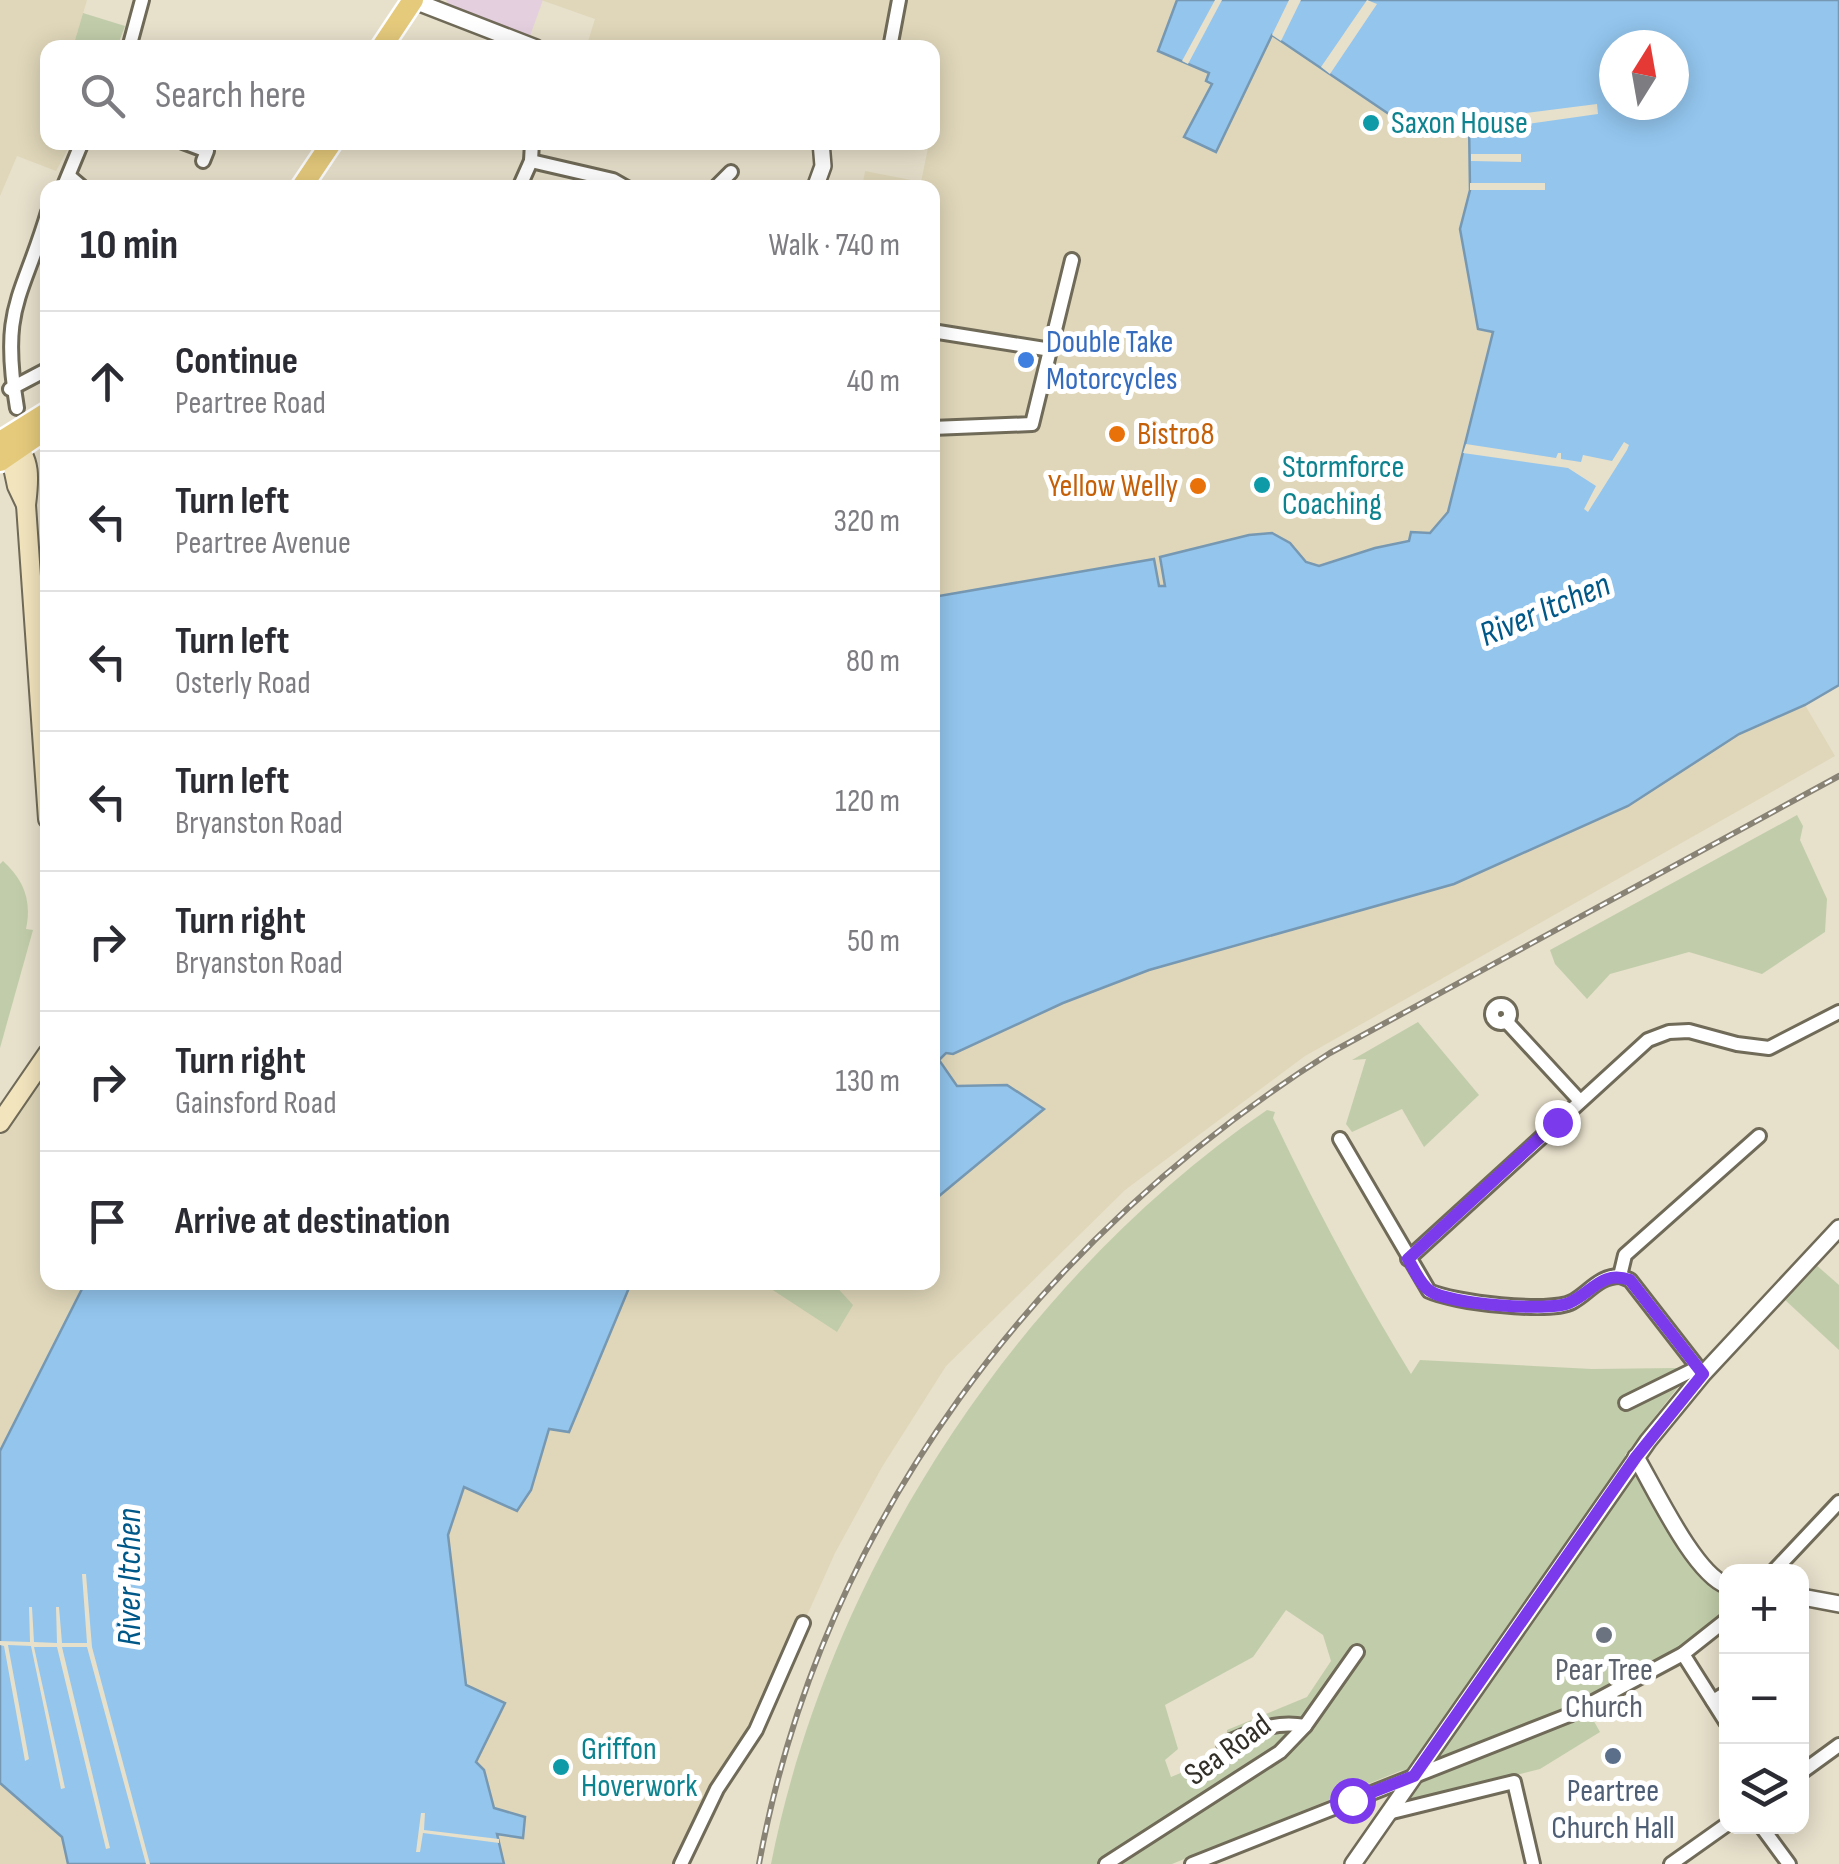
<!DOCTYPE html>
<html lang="en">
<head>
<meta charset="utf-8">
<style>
	body { margin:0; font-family:"Sofia Sans Condensed",sans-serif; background:#f7f7f7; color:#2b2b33 }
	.controls { position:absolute; right:30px; bottom:30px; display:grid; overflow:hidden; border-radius:20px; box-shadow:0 5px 25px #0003 }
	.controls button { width:90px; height:90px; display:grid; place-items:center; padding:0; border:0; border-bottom:2px solid #e1e1e2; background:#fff; color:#2b2b33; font:50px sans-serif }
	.compass { position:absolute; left:1599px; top:30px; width:90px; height:90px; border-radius:50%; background:#fff; box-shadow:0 5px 25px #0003; rotate:11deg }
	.stop { position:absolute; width:30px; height:30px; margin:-22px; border:8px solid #7c3aed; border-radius:50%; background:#fff }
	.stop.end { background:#7c3aed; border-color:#fff; box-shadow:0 2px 10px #0008 }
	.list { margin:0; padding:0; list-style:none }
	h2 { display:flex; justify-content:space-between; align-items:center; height:130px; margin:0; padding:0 40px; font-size:42px }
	h2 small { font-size:32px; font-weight:400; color:#7c7c81 }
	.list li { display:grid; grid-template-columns:65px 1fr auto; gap:30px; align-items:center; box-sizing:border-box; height:140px; padding:0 40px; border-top:2px solid #e1e1e2 }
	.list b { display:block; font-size:38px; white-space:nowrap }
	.list p { margin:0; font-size:32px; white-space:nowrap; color:#7c7c81 }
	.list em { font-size:32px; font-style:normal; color:#7c7c81 }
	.icon { flex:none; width:55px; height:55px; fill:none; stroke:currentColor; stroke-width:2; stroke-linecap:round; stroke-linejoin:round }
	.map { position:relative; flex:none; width:1839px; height:1864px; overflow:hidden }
	.search { position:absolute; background:#fff; box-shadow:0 5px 25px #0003; left:40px; top:40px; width:900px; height:110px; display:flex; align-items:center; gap:25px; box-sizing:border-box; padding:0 35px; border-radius:20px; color:#7c7c81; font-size:38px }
	.panel { position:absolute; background:#fff; box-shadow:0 5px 25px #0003; left:40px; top:180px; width:900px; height:1110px; border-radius:20px }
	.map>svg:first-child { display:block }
	.commercial { fill:#e4cfde }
	.built { fill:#e0d7ba }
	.green { fill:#c1cdaa; fill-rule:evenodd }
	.water { fill:#93c5ed; stroke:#7698b2; stroke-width:2.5; fill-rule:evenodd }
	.pier { fill:#e7e0cb }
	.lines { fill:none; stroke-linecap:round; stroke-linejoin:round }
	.minor-casing { stroke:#706a58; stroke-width:18 }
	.tertiary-casing { stroke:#706a58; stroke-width:20 }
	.secondary-casing { stroke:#706a58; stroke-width:22 }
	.primary-casing { stroke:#fff; stroke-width:25 }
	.minor { stroke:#fff; stroke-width:12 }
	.tertiary { stroke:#fff; stroke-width:15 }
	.secondary { stroke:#f2e4bd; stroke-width:18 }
	.primary { stroke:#e5ca7c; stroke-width:20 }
	.rail-casing { stroke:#888375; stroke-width:6 }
	.rail { stroke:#fff; stroke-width:2.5; stroke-dasharray:8; stroke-linecap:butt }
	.route { stroke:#7c3aed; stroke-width:12 }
	.culture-dot { fill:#0f9aa8; stroke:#fff; stroke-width:4 }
	.shop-dot { fill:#3f7fe0; stroke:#fff; stroke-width:4 }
	.food-dot { fill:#e8710a; stroke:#fff; stroke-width:4 }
	.worship-dot { fill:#6b7280; stroke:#fff; stroke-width:4 }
	.service-dot { fill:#5c6f8a; stroke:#fff; stroke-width:4 }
	.labels { text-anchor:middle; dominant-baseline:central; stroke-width:10; stroke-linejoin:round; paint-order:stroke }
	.culture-label { font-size:32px; fill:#0d838f; stroke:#fff; text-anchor:start }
	.shop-label { font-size:32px; fill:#366cbe; stroke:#fff; text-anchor:start }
	.food-label { font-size:32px; fill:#c56008; stroke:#fff; text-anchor:start }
	.worship-label { font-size:32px; fill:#5b616d; stroke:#fff }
	.street-label { font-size:32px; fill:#312f27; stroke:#fff }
	.service-label { font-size:32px; fill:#4e5e75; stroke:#fff }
	.water-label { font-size:35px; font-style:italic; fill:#005889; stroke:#fff }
</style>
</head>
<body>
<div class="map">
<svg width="1839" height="1864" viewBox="0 0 1839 1864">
	<rect width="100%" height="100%" fill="#e7e0cb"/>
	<polygon class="commercial" points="446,0 543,0 530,36 449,6"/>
	<g class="built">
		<polygon points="0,0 87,0 73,47 48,48 48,142 71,143 56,171 17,156 0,196"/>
		<polygon points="541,0 891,0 880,47 586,48 595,19"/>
		<polygon points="905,0 1177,0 1159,51 1210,73 1216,151 1272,35 1411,128 1470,120 1470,190 1493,331 1448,512 1430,533 1411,532 1410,541 1375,548 1319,566 1306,562 1290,543 1272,533 1250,535 1161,557 1166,586 1159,587 1154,559 933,597 932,188 862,188 865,171 921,182 929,143 932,142 932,48 897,47"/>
		<polygon points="47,448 47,447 47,623 39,487"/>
		<polygon points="1805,705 1835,756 1305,1056 1125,1190 946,1366 882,1467 835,1553 778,1680 768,1683 754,1718 675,1864 504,1864 484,1770 475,1762 448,1535 463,1487 517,1511 532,1490 549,1428 569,1431 631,1283 932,1282 933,1201 1043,1109 1007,1085 957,1086 939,1060 942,1056 953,1054 1063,1003 1149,970 1454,884 1704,756 1739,734"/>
		<polygon points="47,1067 48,1282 85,1283 0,1451 0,1136"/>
		<polygon points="0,1783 62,1837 68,1864 0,1864"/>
	</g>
	<g class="green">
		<polygon points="83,13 125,26 117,47 73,47"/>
		<polygon points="1797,815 1803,826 1800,840 1827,899 1825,932 1762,974 1689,952 1610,974 1587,999 1555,964 1550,950"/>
		<path d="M3,861C24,880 32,901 26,929L33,930L0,1048V864Z"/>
		<polygon points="1418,1022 1479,1095 1424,1147 1402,1109 1352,1132 1346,1124 1366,1059 1352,1060"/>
		<path d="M1267,1110L1275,1112L1273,1118C1315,1206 1360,1291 1411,1374L1420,1360L1592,1369L1677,1368L1682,1382L1625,1455L1702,1580L1715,1588L1726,1591V1611L1681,1647L1583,1702L1600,1732L1540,1769L1408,1803L1432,1765L1400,1771L1172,1864H771C829,1570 1019,1279 1267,1110ZM1286,1610L1323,1635L1331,1661L1307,1697L1227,1730L1226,1754L1171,1777L1165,1760L1178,1749L1165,1705L1253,1657Z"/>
		<polygon points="1815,1264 1839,1285 1839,1350 1784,1299"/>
		<polygon points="762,1283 833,1283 853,1305 837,1332"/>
	</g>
	<g class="water">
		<path d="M1177,0H1839V685L1805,705L1739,734L1628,806L1454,884L1149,970L1063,1003L953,1054L946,1053L939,1060L957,1086L1007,1085L1044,1109L933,1201V597L1154,559L1159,586H1165L1160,557L1249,535L1272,533L1290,543L1306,562L1319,566L1375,548L1409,541L1411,532L1430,533L1448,512L1493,332L1478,329L1460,229L1470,190L1469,121L1411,129L1272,35L1216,152L1184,137L1212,84L1206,81L1209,73L1158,51ZM1614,45H1674V105H1614Z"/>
		<polygon points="85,1283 631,1283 569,1432 549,1429 531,1490 517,1511 464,1487 448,1535 466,1685 505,1703 476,1762 484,1770 494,1808 525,1817 523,1838 497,1834 504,1864 68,1864 62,1837 0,1783 0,1451"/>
	</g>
	<g class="pier">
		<polygon points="1215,0 1222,0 1188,64 1182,61"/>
		<polygon points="1289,0 1301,0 1281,41 1272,35"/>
		<polygon points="1367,0 1377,4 1330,74 1321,67"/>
		<polygon points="1597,104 1598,114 1471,132 1470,120"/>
		<polygon points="1471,154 1521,154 1521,162 1471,161"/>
		<rect x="1470" y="183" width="75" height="7"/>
		<polygon points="1624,442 1629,445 1627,450 1588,512 1584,509 1596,486 1568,468 1463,453 1466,444 1556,458 1558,453 1561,453 1561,459 1581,462 1583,455 1612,461"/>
		<polygon points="82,1574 86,1574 92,1647 150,1864 146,1864 87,1647 62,1647 110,1848 106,1849 57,1647 34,1647 65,1788 61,1789 31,1646 8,1645 29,1759 25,1761 4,1646 0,1645 0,1641 30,1642 29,1607 32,1607 34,1642 57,1643 56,1607 59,1607 62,1643 87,1643"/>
		<polygon points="421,1813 425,1813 424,1830 499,1839 499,1843 423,1833 420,1852 416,1852"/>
	</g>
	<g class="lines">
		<g class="minor-casing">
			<g id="minor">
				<polyline points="129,48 142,0"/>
				<polyline points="890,48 899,0"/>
				<polyline points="183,142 207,151 203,161"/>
				<polyline points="531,161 613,180 627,188"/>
				<polyline points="69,176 83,188"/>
				<polyline points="63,188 82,142"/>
				<polyline points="519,188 531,161 532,142"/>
				<polyline points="715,188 731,172"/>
				<polyline points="932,331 1051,350"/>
				<polyline points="10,389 48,369"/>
				<path d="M17,408C0,306 22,300 48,212"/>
				<polyline points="932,428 1032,424 1072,260"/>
				<circle cx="1501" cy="1014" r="9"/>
				<polyline points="1506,1021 1580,1101"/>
				<path d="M1340,1139L1429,1291C1452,1302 1550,1314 1572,1302C1589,1293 1598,1276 1620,1276"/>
				<polyline points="1408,1259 1648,1040 1669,1032 1689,1031 1737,1044 1769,1048 1839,1012"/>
				<polyline points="1620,1276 1625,1255 1759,1136"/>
				<polyline points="1620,1276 1630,1280 1703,1374"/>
				<polyline points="1626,1403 1697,1368"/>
				<polyline points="1773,1572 1839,1502"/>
				<polyline points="1683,1654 1726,1722"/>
				<polyline points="1713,1701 1726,1693"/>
				<path d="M1224,1744C1252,1732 1274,1720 1305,1726"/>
				<polyline points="1802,1772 1839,1745"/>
				<polyline points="1388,1813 1514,1782 1533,1864"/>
				<polyline points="1761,1826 1789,1864"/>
				<polyline points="681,1864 717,1789 756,1730 803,1623"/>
				<polyline points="1106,1864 1280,1752 1305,1726 1357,1652"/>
				<polyline points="1192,1864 1569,1715 1683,1654 1726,1620"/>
				<polyline points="1671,1864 1726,1825"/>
			</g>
		</g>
		<g class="tertiary-casing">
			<g id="tertiary">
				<polyline points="412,0 536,48"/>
				<polyline points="815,188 823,166 821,142"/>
				<path d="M1636,1457C1655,1489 1694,1573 1726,1585"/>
				<polyline points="1802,1597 1839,1604"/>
				<polyline points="1353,1864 1648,1441 1703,1374 1839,1228"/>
			</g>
		</g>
		<g class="secondary-casing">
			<g id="secondary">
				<path d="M12,441C32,458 29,481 26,505L48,819"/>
				<polyline points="8,444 17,486 26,505"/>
				<polyline points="0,1123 48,1053"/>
			</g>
		</g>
		<g class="primary-casing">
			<g id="primary">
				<polyline points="381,48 413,0"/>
				<polyline points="301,188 332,142"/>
				<polyline points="0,442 48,412"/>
				<polyline points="0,461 48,428"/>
			</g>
		</g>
		<use href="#minor" class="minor"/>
		<use href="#tertiary" class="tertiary"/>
		<use href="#secondary" class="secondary"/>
		<use href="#primary" class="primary"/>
		<g class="rail-casing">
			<path id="rail" d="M759,1864C822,1521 1040,1236 1330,1053L1839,776"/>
		</g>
		<use href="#rail" class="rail"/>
	</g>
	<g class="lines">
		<path class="route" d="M1352,1800L1414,1776L1636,1457L1703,1374L1630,1280C1601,1270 1592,1293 1569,1303C1548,1312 1449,1304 1430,1291C1420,1284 1414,1269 1408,1259L1557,1122"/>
	</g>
	<g class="culture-dot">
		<circle cx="1371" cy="123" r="10"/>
		<circle cx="1262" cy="485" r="10"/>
		<circle cx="561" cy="1767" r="10"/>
	</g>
	<circle class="shop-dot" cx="1026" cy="360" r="10"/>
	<g class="food-dot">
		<circle cx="1117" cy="434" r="10"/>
		<circle cx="1198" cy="486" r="10"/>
	</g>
	<circle class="worship-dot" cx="1604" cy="1635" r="10"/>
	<circle class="service-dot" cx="1613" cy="1756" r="10"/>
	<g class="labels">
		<g class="culture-label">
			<text x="1391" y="123">Saxon House</text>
			<text x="1282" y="467">Stormforce<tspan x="1282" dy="37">Coaching</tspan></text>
			<text x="581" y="1749">Griffon<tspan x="581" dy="37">Hoverwork</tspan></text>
		</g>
		<g class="shop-label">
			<text x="1046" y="342">Double Take<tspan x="1046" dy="37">Motorcycles</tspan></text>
		</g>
		<g class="food-label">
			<text x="1137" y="434">Bistro8</text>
			<text x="1178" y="486" text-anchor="end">Yellow Welly</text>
		</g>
		<g class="worship-label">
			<text x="1604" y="1670">Pear Tree<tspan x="1604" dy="37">Church</tspan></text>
		</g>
		<g class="street-label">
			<text transform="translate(1228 1750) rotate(-36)">Sea Road</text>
		</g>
		<g class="service-label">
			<text x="1613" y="1791">Peartree<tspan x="1613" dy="37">Church Hall</tspan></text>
		</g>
		<g class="water-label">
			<text transform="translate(1545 610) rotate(-23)">River Itchen</text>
			<text transform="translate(129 1577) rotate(-90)">River Itchen</text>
		</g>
	</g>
</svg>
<div class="controls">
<button>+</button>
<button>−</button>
<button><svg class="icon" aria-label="layers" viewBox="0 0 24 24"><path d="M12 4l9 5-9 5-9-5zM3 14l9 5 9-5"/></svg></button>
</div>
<svg class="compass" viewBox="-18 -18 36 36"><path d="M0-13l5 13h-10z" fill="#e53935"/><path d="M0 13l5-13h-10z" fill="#7c7c81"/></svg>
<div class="stop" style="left:1352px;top:1800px"></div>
<div class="stop end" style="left:1557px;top:1122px"></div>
<div class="search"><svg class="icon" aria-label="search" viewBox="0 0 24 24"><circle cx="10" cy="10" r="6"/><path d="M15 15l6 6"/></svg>Search here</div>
<section class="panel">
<h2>10 min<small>Walk · 740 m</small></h2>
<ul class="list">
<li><svg class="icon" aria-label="ahead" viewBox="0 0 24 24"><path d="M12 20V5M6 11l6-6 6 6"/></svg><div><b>Continue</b><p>Peartree Road</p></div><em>40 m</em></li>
<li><svg class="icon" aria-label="left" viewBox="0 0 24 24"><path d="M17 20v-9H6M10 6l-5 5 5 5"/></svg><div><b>Turn left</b><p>Peartree Avenue</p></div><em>320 m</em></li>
<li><svg class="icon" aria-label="left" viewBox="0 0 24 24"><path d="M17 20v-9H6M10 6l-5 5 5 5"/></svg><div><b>Turn left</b><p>Osterly Road</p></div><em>80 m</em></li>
<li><svg class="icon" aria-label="left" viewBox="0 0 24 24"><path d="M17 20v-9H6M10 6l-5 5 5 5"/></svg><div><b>Turn left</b><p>Bryanston Road</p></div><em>120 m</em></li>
<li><svg class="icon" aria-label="right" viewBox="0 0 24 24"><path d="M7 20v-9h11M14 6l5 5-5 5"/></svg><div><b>Turn right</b><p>Bryanston Road</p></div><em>50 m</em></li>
<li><svg class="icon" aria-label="right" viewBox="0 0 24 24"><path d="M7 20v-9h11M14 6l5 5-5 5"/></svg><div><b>Turn right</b><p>Gainsford Road</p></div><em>130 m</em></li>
<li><svg class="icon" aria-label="arrive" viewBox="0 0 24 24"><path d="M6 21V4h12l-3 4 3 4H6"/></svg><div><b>Arrive at destination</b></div></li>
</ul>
</section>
</div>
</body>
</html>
